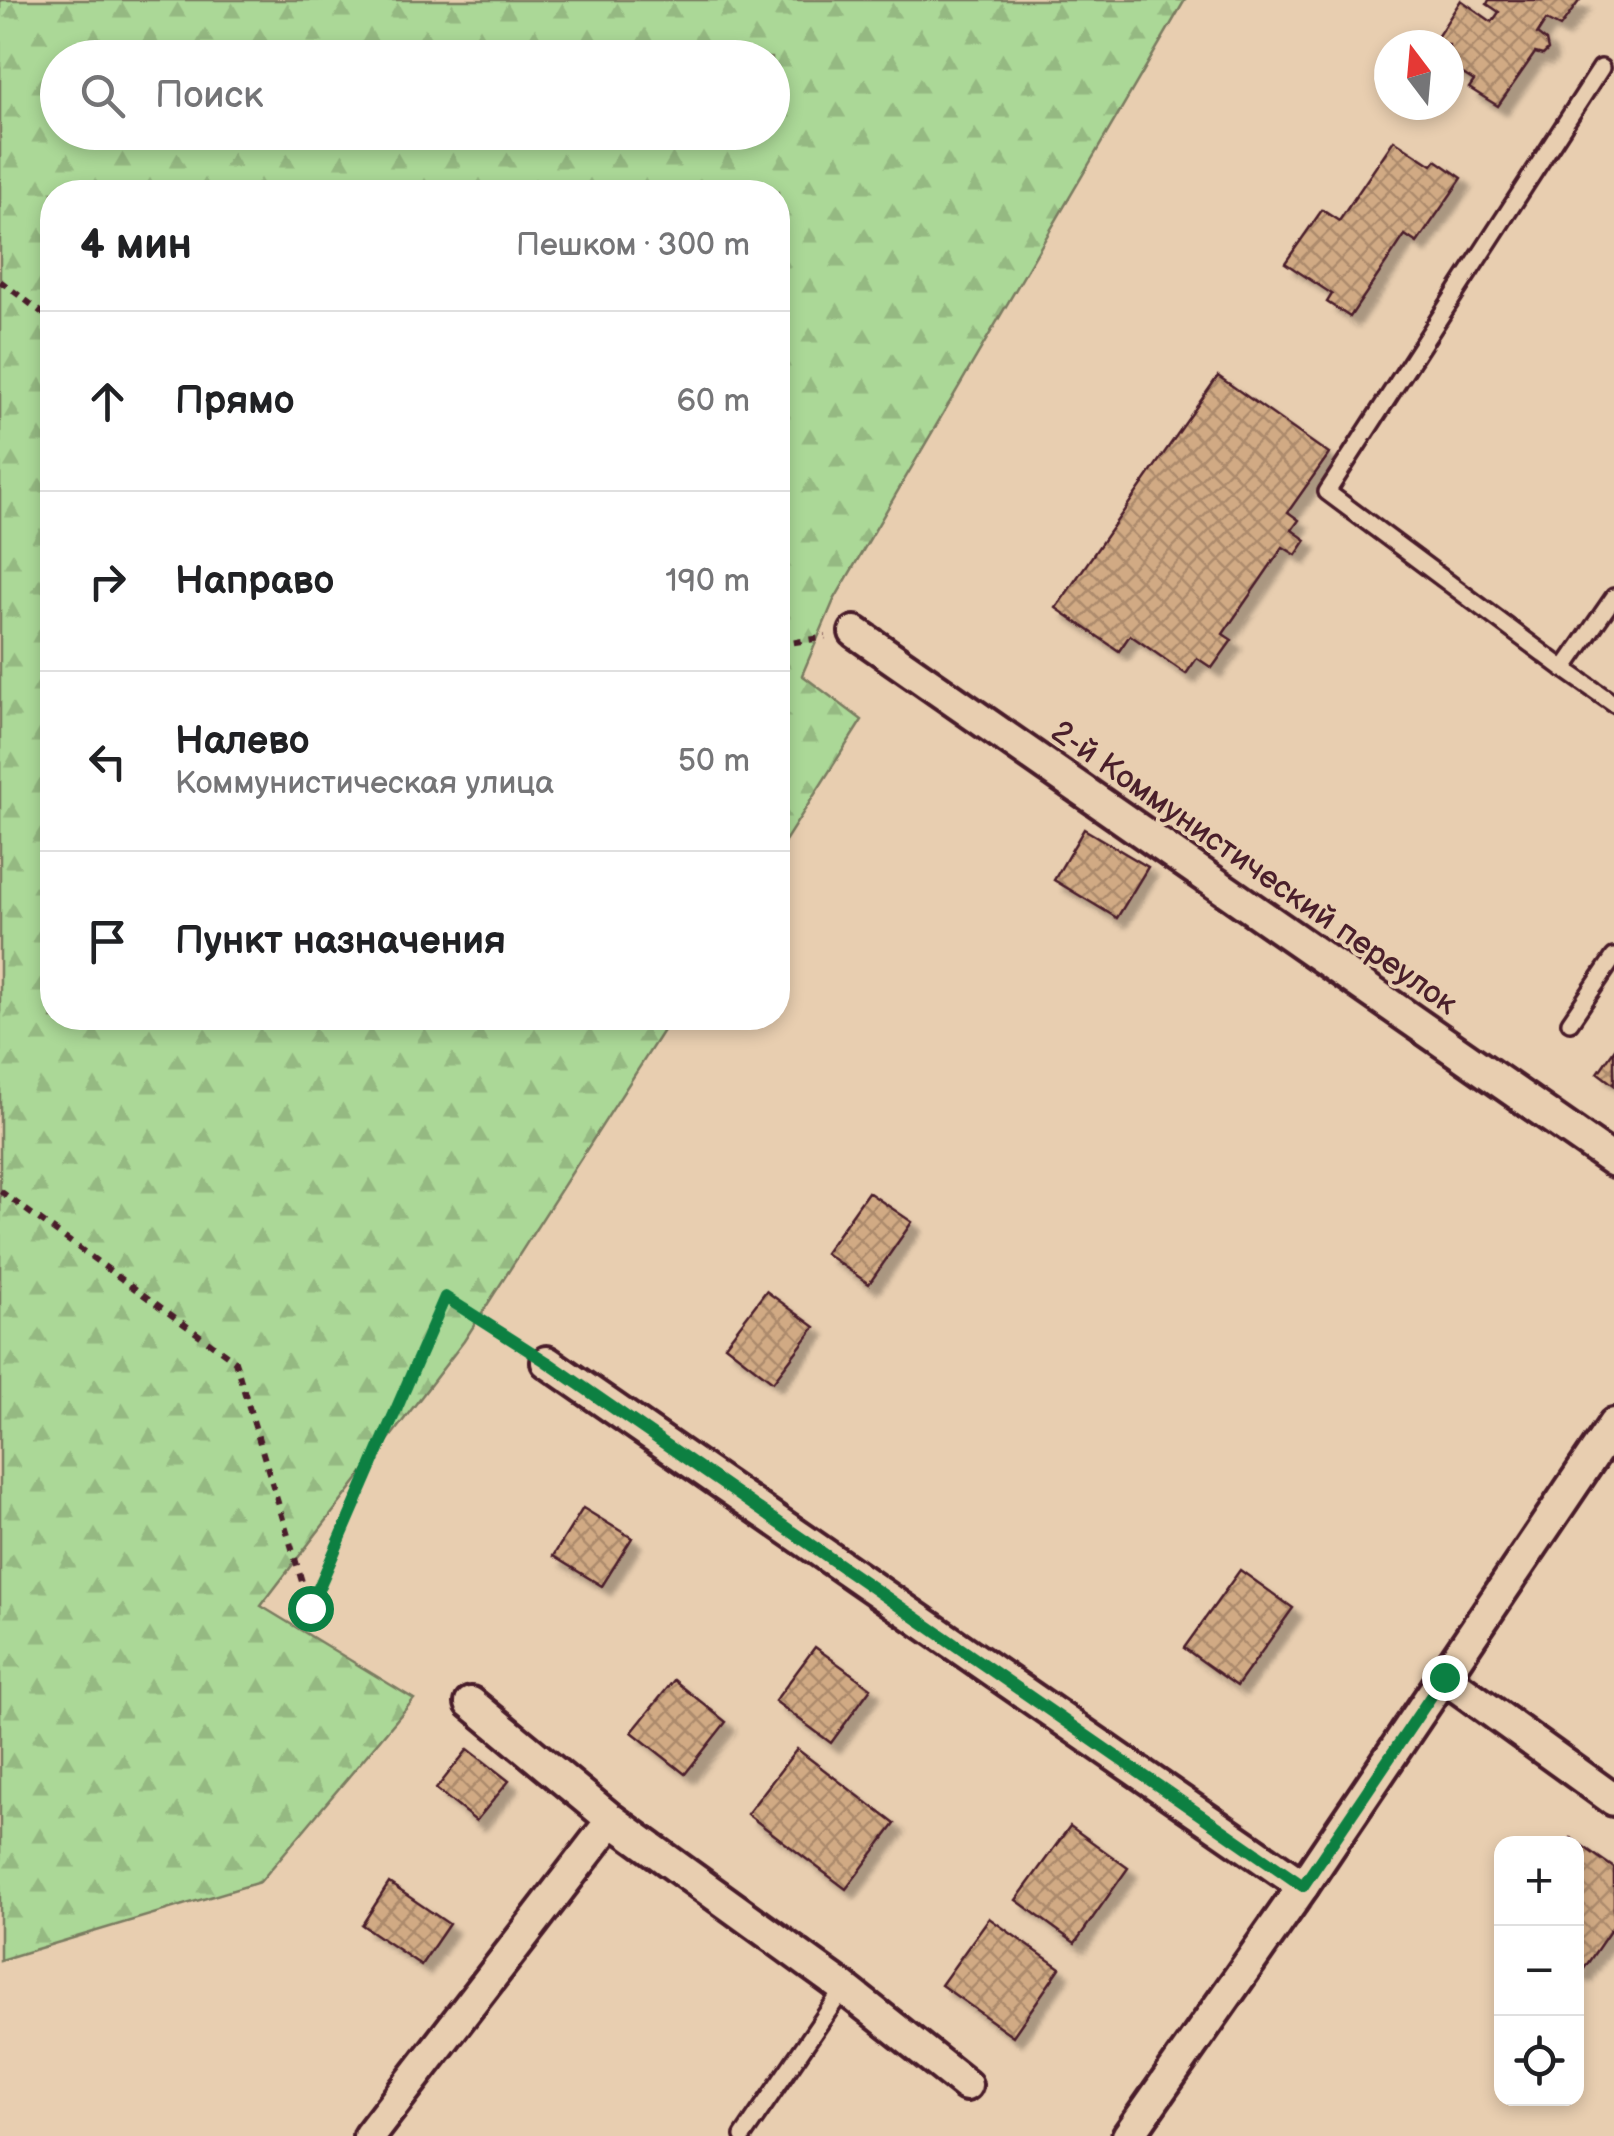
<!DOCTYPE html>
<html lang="ru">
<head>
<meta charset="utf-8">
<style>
	body { margin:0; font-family:"Balsamiq Sans",sans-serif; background:#f6f6f6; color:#202124 }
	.controls { position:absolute; right:30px; bottom:30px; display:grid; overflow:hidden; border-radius:20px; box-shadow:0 5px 15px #0003 }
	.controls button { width:90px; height:90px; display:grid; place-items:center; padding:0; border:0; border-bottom:2px solid #e0e0e0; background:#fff; color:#202124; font:50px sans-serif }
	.compass { position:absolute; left:1374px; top:30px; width:90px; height:90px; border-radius:50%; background:#fff; box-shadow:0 5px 15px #0003; rotate:344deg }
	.stop { position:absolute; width:30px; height:30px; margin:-22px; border:8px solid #0b8043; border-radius:50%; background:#fff }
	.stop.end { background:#0b8043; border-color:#fff; box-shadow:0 2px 10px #0008 }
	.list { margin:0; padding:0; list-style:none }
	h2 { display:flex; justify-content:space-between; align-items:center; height:130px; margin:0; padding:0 40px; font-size:42px }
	h2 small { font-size:32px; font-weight:400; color:#757577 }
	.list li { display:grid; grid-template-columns:65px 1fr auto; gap:30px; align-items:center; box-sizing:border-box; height:180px; padding:0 40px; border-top:2px solid #e0e0e0 }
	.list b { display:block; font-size:38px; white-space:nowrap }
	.list p { margin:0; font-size:32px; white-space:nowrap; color:#757577 }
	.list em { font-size:32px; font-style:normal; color:#757577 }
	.icon { flex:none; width:55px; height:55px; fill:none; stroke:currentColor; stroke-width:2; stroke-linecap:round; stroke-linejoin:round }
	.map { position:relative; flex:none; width:1614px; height:2136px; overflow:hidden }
	.search { position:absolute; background:#fff; box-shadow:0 5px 15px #0003; left:40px; top:40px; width:750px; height:110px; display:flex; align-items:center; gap:25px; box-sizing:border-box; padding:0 35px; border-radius:55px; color:#757577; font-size:38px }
	.panel { position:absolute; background:#fff; box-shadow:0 5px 15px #0003; left:40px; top:180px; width:750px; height:850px; border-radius:40px }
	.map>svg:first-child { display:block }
	.forest { fill:url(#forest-firs); stroke:#7a7c61; stroke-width:2.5; fill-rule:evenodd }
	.building { fill:url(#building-cross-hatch); stroke:#4a1f2b; stroke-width:2.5; filter:url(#shadow) }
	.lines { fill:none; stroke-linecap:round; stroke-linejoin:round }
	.service-casing { stroke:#4a1f2b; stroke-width:22 }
	.minor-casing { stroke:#4a1f2b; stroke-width:38 }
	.path { stroke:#4a1f2b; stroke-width:6; stroke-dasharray:8 8; stroke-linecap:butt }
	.service { stroke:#e8ceb0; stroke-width:15 }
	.minor { stroke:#e8ceb0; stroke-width:30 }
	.route { stroke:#0b8043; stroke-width:12 }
	.labels { text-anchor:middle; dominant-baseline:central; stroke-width:8; stroke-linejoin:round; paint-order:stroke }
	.street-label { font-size:32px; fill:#4a1f2b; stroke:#e8ceb0 }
</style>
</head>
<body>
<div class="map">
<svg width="1614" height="2136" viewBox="0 0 1614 2136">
	<defs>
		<pattern id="forest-firs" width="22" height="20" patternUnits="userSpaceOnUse" patternTransform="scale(2.5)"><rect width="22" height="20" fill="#abd897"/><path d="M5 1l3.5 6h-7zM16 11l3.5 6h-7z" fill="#95b982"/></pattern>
		<pattern id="building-cross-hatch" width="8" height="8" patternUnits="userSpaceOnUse" patternTransform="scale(2.5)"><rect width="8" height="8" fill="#d1aa84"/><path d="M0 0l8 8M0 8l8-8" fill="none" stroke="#ac8a6c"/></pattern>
		<filter id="shadow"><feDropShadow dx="9" dy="9" stdDeviation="2.5" flood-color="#0004"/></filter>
	</defs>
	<rect width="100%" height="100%" fill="#e8ceb0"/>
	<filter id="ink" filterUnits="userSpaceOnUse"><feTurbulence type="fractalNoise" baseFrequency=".01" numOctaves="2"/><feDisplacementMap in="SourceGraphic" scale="20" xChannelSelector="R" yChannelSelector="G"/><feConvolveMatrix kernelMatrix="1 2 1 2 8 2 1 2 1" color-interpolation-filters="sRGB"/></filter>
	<g filter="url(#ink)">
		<path class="forest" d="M0,0H1185L834,600L802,675L862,720L778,852V192H52V1018H671L464,1341L261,1606L414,1699L260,1882L0,1960ZM58,58H772V132H58Z"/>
		<g class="building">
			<polygon points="1461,0 1492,22 1499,12 1487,4 1489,0 1580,0 1560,27 1546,20 1537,34 1546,41 1548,50 1543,55 1535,53 1498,106 1469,88 1474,81 1449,65 1449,45 1432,45"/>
			<polygon points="1394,140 1432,165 1436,160 1462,178 1417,243 1405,235 1350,317 1327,302 1332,294 1285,263 1322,210 1339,221"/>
			<polygon points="1218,376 1329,454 1288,512 1299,520 1292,530 1306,540 1296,555 1283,547 1223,634 1232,640 1212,668 1197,658 1186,674 1130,635 1119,651 1056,608"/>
			<polygon points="1084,829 1148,867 1117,918 1054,880"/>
			<polygon points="1614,1050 1614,1085 1598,1073"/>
			<polygon points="868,1192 912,1222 869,1284 825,1253"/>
			<polygon points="766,1291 815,1327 773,1382 725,1345"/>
			<polygon points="583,1508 632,1538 602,1586 553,1556"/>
			<polygon points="1240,1570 1293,1608 1237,1686 1184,1648"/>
			<polygon points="815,1647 871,1688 831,1743 775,1701"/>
			<polygon points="674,1680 726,1722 685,1774 632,1732"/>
			<polygon points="468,1749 509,1781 476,1821 436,1789"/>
			<polygon points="797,1749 895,1824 846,1889 747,1814"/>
			<polygon points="1070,1826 1128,1868 1075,1943 1016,1900"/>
			<polygon points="1571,1838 1614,1868 1614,1925 1581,1973 1576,1970 1576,1844 1567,1844"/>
			<polygon points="389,1883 449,1924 421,1965 362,1925"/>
			<polygon points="989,1918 1060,1968 1013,2036 941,1985"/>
		</g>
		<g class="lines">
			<g class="service-casing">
				<g id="service">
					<polyline points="1601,68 1327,492 1564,669 1614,597"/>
					<polyline points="1564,669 1614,704"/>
					<polyline points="1570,1022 1614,957"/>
					<polyline points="743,2136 844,1988"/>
				</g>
			</g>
			<g class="minor-casing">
				<g id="minor">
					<polyline points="855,632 1614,1161"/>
					<polyline points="547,1362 1303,1886"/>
					<polyline points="1444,1677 1614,1800"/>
					<polyline points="612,1820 844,1988 966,2085"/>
					<polyline points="369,2136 612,1820 471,1703"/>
					<polyline points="1128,2136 1303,1886 1614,1424"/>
				</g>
			</g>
			<g class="path">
				<polyline points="0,281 52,320"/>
				<polyline points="778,645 826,637"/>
				<polyline points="0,1191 235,1361 310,1608 445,1297 520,1346"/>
			</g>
			<use href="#service" class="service"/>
			<use href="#minor" class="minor"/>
		</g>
	</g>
	<g class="lines" filter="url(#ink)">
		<polyline class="route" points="310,1608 445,1297 547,1362 1303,1886 1444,1677"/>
	</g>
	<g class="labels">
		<g class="street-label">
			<text transform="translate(1254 868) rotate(35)">2-й Коммунистический переулок</text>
		</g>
	</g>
</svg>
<div class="controls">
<button>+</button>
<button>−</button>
<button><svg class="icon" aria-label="locate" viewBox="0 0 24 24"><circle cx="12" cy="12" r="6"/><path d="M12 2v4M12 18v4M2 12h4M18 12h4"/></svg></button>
</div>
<svg class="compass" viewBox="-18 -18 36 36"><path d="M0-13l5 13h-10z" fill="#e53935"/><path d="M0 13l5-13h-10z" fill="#757577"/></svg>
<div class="stop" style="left:310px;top:1608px"></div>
<div class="stop end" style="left:1444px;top:1677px"></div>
<div class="search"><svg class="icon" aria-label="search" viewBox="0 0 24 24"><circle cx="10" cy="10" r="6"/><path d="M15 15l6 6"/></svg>Поиск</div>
<section class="panel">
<h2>4 мин<small>Пешком · 300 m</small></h2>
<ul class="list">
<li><svg class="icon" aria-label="ahead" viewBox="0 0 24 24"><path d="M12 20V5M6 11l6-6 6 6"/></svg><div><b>Прямо</b></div><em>60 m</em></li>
<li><svg class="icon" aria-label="right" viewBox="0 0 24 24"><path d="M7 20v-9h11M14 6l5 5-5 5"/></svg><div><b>Направо</b></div><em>190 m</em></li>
<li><svg class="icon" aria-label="left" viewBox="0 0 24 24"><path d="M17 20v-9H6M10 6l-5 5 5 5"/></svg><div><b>Налево</b><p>Коммунистическая улица</p></div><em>50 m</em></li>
<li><svg class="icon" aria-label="arrive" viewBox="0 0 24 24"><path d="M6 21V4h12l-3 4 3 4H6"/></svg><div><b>Пункт назначения</b></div></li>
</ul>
</section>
</div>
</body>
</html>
